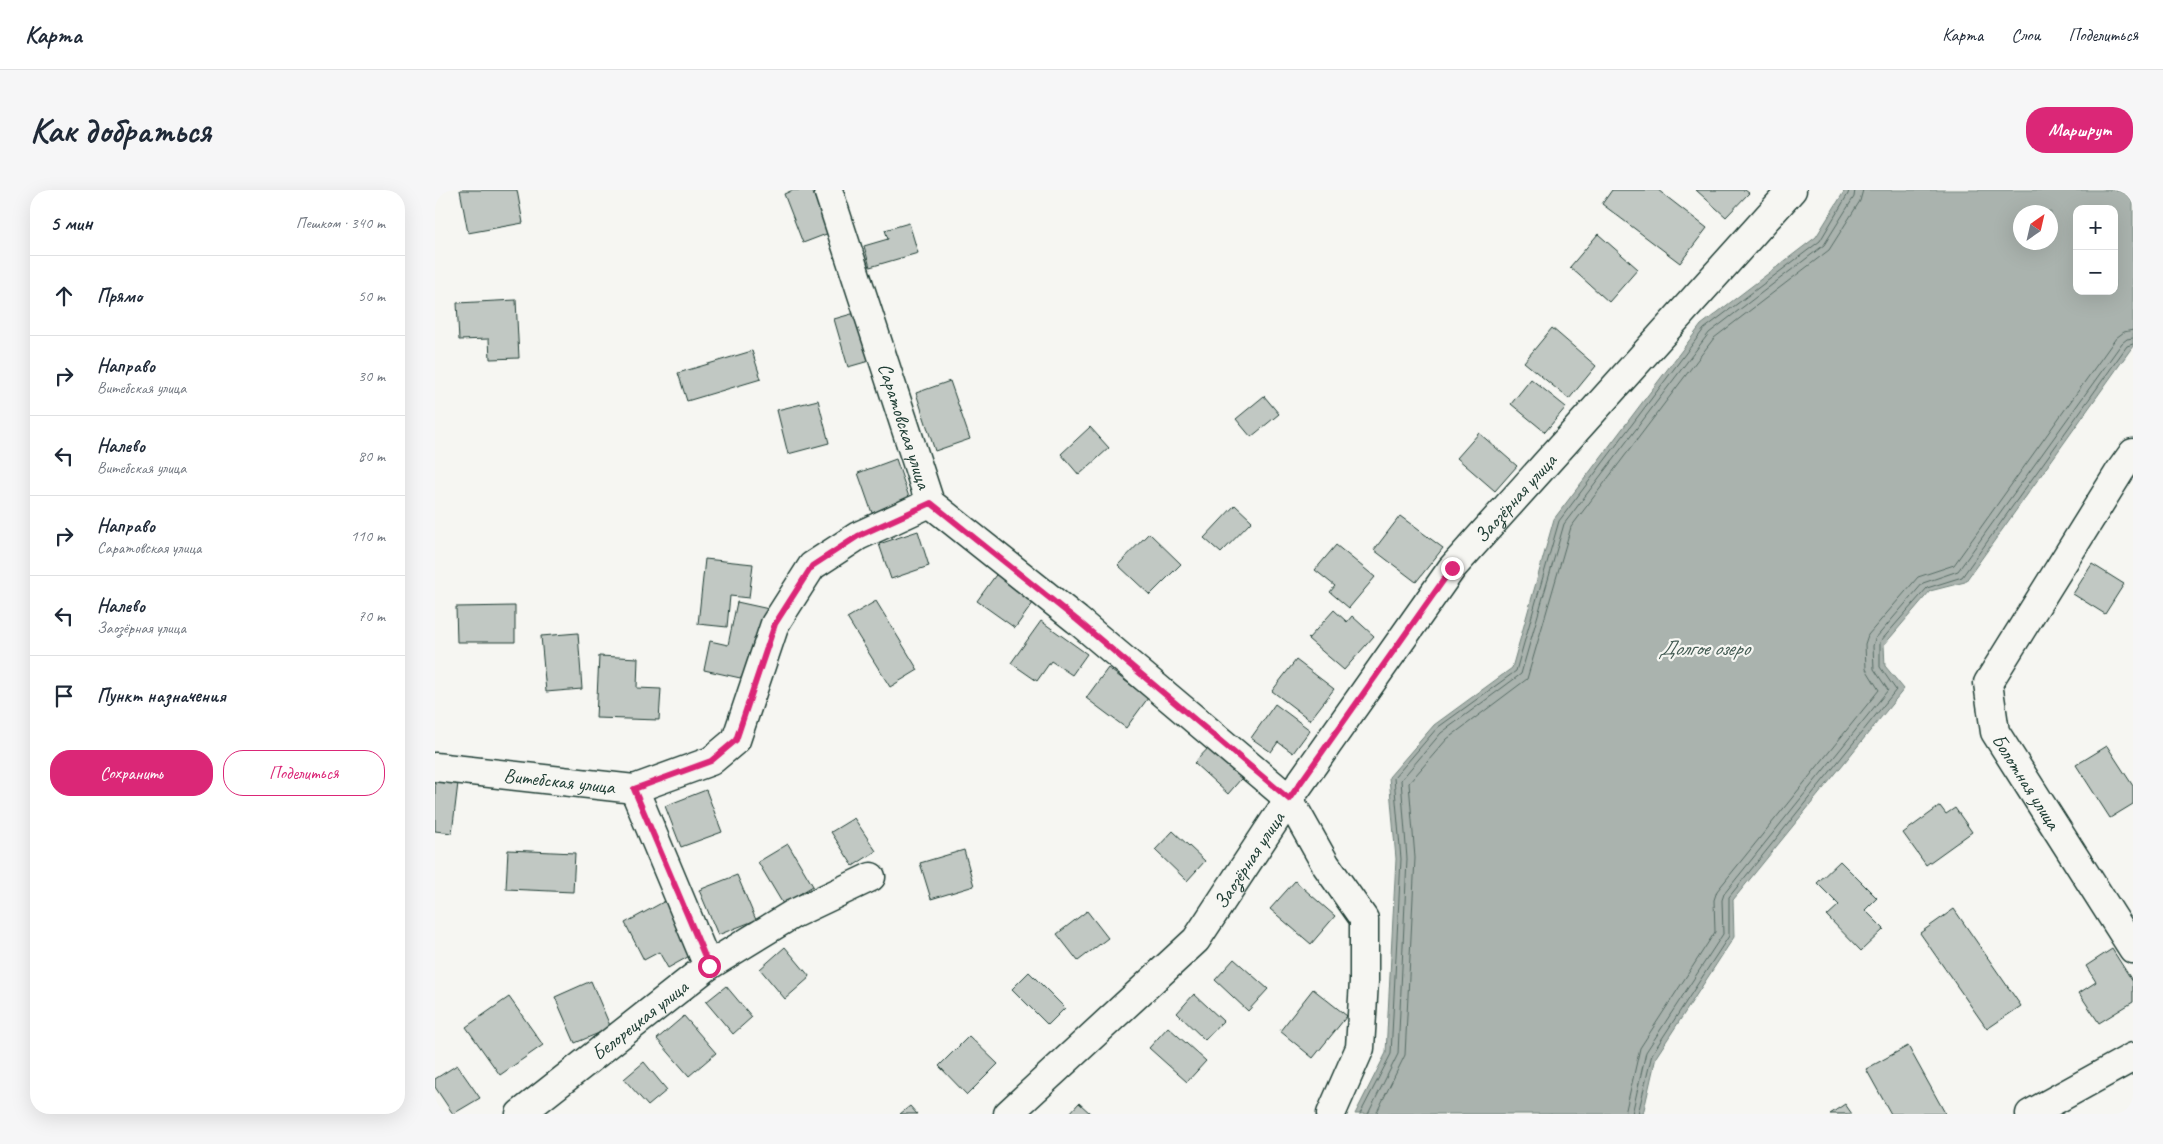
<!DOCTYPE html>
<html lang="ru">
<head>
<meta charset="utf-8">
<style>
	body { margin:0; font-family:Caveat,sans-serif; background:#f6f6f7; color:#1f2937 }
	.controls { position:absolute; right:15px; top:15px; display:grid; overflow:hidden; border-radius:10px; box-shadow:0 5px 20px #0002 }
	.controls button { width:45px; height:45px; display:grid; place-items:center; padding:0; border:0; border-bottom:1px solid #e0e1e3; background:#fff; color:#1f2937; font:25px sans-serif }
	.compass { position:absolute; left:1578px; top:15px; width:45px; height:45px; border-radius:50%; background:#fff; box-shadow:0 5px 20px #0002; rotate:34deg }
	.stop { position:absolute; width:15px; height:15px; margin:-11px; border:4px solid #db2777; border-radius:50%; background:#fff }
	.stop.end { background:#db2777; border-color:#fff; box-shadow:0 1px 5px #0008 }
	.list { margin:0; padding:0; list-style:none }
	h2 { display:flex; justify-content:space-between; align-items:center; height:65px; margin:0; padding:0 20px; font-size:21px }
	h2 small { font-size:16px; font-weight:400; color:#747a83 }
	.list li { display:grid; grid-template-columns:32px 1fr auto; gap:15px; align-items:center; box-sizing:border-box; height:80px; padding:0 20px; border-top:1px solid #e0e1e3 }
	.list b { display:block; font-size:19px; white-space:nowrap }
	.list p { margin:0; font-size:16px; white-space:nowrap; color:#747a83 }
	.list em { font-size:16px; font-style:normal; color:#747a83 }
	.actions { display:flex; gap:10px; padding:15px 20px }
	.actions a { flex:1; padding:11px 0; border:1px solid #db2777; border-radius:20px; text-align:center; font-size:18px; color:#db2777 }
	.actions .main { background:#db2777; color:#fff }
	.icon { flex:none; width:28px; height:28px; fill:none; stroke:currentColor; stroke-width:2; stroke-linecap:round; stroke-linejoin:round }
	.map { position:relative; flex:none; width:1698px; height:924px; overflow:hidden; border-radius:20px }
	header { display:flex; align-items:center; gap:30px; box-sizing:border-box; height:70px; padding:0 25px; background:#fff; border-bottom:1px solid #e0e1e3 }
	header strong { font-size:24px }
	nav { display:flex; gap:28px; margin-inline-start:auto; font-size:18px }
	.intro { display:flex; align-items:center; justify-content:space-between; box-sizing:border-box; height:120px; padding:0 30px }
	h1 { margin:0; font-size:35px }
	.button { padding:12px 22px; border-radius:20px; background:#db2777; color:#fff; font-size:18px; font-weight:700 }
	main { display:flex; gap:30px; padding:0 30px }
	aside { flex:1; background:#fff; border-radius:20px; box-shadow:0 5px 20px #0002 }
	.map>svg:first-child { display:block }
	.water { fill:#aab3ae; stroke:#72847d; fill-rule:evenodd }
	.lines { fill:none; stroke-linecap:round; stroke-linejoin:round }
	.shore { stroke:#576c65; stroke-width:1 }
	.building { fill:#c1c8c3; stroke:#1f3d34 }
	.minor-casing { stroke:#1f3d34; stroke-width:31 }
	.minor { stroke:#f6f6f2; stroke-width:28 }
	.route { stroke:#db2777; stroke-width:6 }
	.labels { text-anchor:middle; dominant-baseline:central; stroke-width:4.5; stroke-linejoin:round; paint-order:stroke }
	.street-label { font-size:20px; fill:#1f3d34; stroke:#f6f6f2 }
	.water-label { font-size:21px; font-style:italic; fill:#425a52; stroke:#f6f6f2 }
</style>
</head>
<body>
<header>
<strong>Карта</strong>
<nav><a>Карта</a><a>Слои</a><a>Поделиться</a></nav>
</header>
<div class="intro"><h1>Как добраться</h1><a class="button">Маршрут</a></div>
<main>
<aside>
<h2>5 мин<small>Пешком · 340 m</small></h2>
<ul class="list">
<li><svg class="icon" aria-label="ahead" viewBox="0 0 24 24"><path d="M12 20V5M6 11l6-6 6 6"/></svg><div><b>Прямо</b></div><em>50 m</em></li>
<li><svg class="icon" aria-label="right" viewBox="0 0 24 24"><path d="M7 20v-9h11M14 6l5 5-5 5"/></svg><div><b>Направо</b><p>Витебская улица</p></div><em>30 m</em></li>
<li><svg class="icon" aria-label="left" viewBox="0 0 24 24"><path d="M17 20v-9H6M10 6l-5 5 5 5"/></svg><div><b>Налево</b><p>Витебская улица</p></div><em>80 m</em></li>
<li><svg class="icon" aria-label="right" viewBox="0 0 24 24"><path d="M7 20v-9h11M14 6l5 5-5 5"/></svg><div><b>Направо</b><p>Саратовская улица</p></div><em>110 m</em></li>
<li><svg class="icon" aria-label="left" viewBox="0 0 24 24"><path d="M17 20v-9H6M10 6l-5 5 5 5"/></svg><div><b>Налево</b><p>Заозёрная улица</p></div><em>70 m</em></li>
<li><svg class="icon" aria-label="arrive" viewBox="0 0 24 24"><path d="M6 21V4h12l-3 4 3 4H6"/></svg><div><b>Пункт назначения</b></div></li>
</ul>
<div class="actions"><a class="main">Сохранить</a><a>Поделиться</a></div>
</aside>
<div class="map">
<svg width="1698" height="924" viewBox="0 0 1698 924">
	<rect width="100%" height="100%" fill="#f6f6f2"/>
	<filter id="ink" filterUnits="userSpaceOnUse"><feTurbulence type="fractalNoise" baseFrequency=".02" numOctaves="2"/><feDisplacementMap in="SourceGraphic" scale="10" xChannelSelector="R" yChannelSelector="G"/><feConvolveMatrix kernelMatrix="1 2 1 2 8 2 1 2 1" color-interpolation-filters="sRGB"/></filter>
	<g filter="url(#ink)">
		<path class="water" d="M1410,0H1698V156L1530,392L1495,401L1449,455L1450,476L1469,499L1298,710L1299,747L1221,867L1208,924H920L951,863L961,669L954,587L999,535L1077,478L1119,329L1266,135L1381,47ZM1642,19H1679V101H1642ZM1586,22H1616V52H1586Z"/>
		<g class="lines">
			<g class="shore">
				<polyline points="925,924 956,864 966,669 959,588 1002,538 1081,481 1124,331 1269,139 1385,51 1413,4 1414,0"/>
				<polyline points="933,924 963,864 972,669 966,590 1006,543 1086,484 1129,334 1274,143 1389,55 1419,7 1420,0"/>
				<polyline points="941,924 970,865 980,668 974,593 1012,549 1092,489 1136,337 1279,148 1394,60 1425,11 1428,0"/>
				<polyline points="1190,924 1205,858 1280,742 1279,710 1282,701 1444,500 1431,479 1430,454 1433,445 1483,387 1519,375 1681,148 1689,142 1698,140"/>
				<polyline points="1197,924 1211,862 1288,744 1287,710 1289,704 1453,500 1439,479 1438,456 1440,449 1488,393 1523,381 1687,153 1692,149 1698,148"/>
				<polyline points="1203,924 1217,864 1294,746 1294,707 1461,500 1445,477 1445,452 1492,398 1527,387 1692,156 1698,154"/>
			</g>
		</g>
		<g class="building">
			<polygon points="25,0 82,0 88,33 33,43"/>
			<polygon points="358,0 377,0 394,43 368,53 349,4"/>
			<polygon points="1177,0 1223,0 1272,38 1245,73 1167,14"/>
			<polygon points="1261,0 1310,0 1314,3 1291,27"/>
			<polygon points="474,33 483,63 435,77 429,56 453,49 450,40"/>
			<polygon points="1163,44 1203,79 1174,112 1135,77"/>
			<polygon points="81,110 84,168 55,169 54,149 24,150 22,113"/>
			<polygon points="420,123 434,171 413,177 399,129"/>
			<polygon points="1117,138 1161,176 1134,209 1089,172"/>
			<polygon points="317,161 326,189 252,211 243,183"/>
			<polygon points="1096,189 1131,217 1110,242 1076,214"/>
			<polygon points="515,191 535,249 500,261 481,203"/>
			<polygon points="829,206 844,224 816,247 801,229"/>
			<polygon points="383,210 394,253 353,264 342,220"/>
			<polygon points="655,237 674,258 644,285 626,264"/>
			<polygon points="1044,243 1082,276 1060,301 1022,268"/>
			<polygon points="461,269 475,310 437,323 423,283"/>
			<polygon points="800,315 817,331 786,363 769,348"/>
			<polygon points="965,326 1008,358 981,392 939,360"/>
			<polygon points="483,341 494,376 456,389 444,354"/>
			<polygon points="714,343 746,374 715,405 683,375"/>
			<polygon points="901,355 940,387 914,418 895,402 900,396 880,380"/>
			<polygon points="270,369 318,374 314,408 295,406 292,437 263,434"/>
			<polygon points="1657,374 1689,394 1670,424 1638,404"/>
			<polygon points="563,382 601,409 580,438 542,411"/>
			<polygon points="441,411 483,480 455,497 412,428"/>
			<polygon points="302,412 334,419 319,491 269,480 275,451 293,455"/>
			<polygon points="80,416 80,452 22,452 21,417"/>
			<polygon points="899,420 912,432 917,426 939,446 909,480 873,449"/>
			<polygon points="606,431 652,464 637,485 616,471 602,491 576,473"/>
			<polygon points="143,443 147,499 111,502 106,446"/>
			<polygon points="164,466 203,468 202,498 226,499 224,530 161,528"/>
			<polygon points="861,470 899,499 875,530 837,501"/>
			<polygon points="673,478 713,508 691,538 651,508"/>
			<polygon points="840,514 875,540 858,563 843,552 836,562 816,548"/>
			<polygon points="779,552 812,582 793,604 759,573"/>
			<polygon points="1672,556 1698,596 1698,614 1675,628 1641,575"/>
			<polygon points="0,590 23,593 17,643 0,641"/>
			<polygon points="271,600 287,642 246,657 230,616"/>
			<polygon points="1505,616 1511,624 1520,618 1537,642 1491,675 1468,643"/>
			<polygon points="419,628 441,661 418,676 396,642"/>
			<polygon points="738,641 770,671 752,691 720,660"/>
			<polygon points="353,654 378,696 348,714 323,672"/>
			<polygon points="73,660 140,663 138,702 71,699"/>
			<polygon points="529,660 539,696 496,709 485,673"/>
			<polygon points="1405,671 1442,708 1430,720 1449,739 1426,761 1392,726 1404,715 1382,693"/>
			<polygon points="302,685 321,730 283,745 264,700"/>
			<polygon points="860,691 900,726 876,754 835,719"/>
			<polygon points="232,710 260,763 233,778 224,762 209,770 190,733"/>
			<polygon points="1519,719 1586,816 1552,839 1485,743"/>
			<polygon points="652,721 673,748 643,771 622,744"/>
			<polygon points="350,757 375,787 350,809 325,779"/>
			<polygon points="1677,759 1698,792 1698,812 1664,833 1644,803 1661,792 1651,776"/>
			<polygon points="799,769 833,799 813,821 780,790"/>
			<polygon points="594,782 630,818 613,835 577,799"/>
			<polygon points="156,791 176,838 140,853 120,807"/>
			<polygon points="291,796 317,827 298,844 271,812"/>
			<polygon points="878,799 912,826 878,868 845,841"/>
			<polygon points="759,804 788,831 770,850 742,823"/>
			<polygon points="74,807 108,855 65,885 31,837"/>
			<polygon points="249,826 281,863 254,886 222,849"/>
			<polygon points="733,837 771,871 752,892 714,858"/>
			<polygon points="534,846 563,874 532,905 504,876"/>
			<polygon points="1473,856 1510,923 1508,924 1456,924 1431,879"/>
			<polygon points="209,872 232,900 213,916 189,889"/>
			<polygon points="22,875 45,908 18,924 0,897 0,889"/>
			<polygon points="644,913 656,924 634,924"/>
			<polygon points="1410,914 1417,924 1395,924"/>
			<polygon points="475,916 482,924 465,924"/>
		</g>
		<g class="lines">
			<g class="minor-casing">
				<g id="minor">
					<path id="s1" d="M393,0L495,313L642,430L854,609L891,675L929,729V791L925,858L896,924"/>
					<path id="s2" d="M1698,263L1685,281L1553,493L1560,542L1698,759"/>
					<path id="s3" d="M0,577L199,599L276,571L301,550L340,434L377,376L423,346L495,313"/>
					<polyline points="199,599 273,776"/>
					<path id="s4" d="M85,924L273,776L358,724L436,687"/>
					<path id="s5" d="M573,924L761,750L854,609L1017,378L1357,0"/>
					<polyline points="1595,924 1698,867"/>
				</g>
			</g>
			<use href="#minor" class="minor"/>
		</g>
	</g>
	<g class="lines" filter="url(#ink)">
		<polyline class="route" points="274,776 199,599 276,571 301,550 340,434 377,376 423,346 496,313 642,430 854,609 1017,378"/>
	</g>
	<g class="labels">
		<g class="street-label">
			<text stroke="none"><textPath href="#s1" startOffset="248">Саратовская улица</textPath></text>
			<text stroke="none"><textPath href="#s5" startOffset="802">Заозёрная улица</textPath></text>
			<text stroke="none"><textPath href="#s3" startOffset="125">Витебская улица</textPath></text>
			<text stroke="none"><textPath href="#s2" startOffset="380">Болотная улица</textPath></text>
			<text stroke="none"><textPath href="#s5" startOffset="352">Заозёрная улица</textPath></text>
			<text stroke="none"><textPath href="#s4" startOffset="152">Белорецкая улица</textPath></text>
		</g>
		<g class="water-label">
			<text x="1269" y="458">Долгое озеро</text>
		</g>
	</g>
</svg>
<div class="controls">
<button>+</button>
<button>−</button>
</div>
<svg class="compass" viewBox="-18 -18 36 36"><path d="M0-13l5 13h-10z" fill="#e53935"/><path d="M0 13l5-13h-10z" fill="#747a83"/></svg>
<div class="stop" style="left:274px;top:776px"></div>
<div class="stop end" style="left:1017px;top:378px"></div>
</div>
</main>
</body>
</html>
